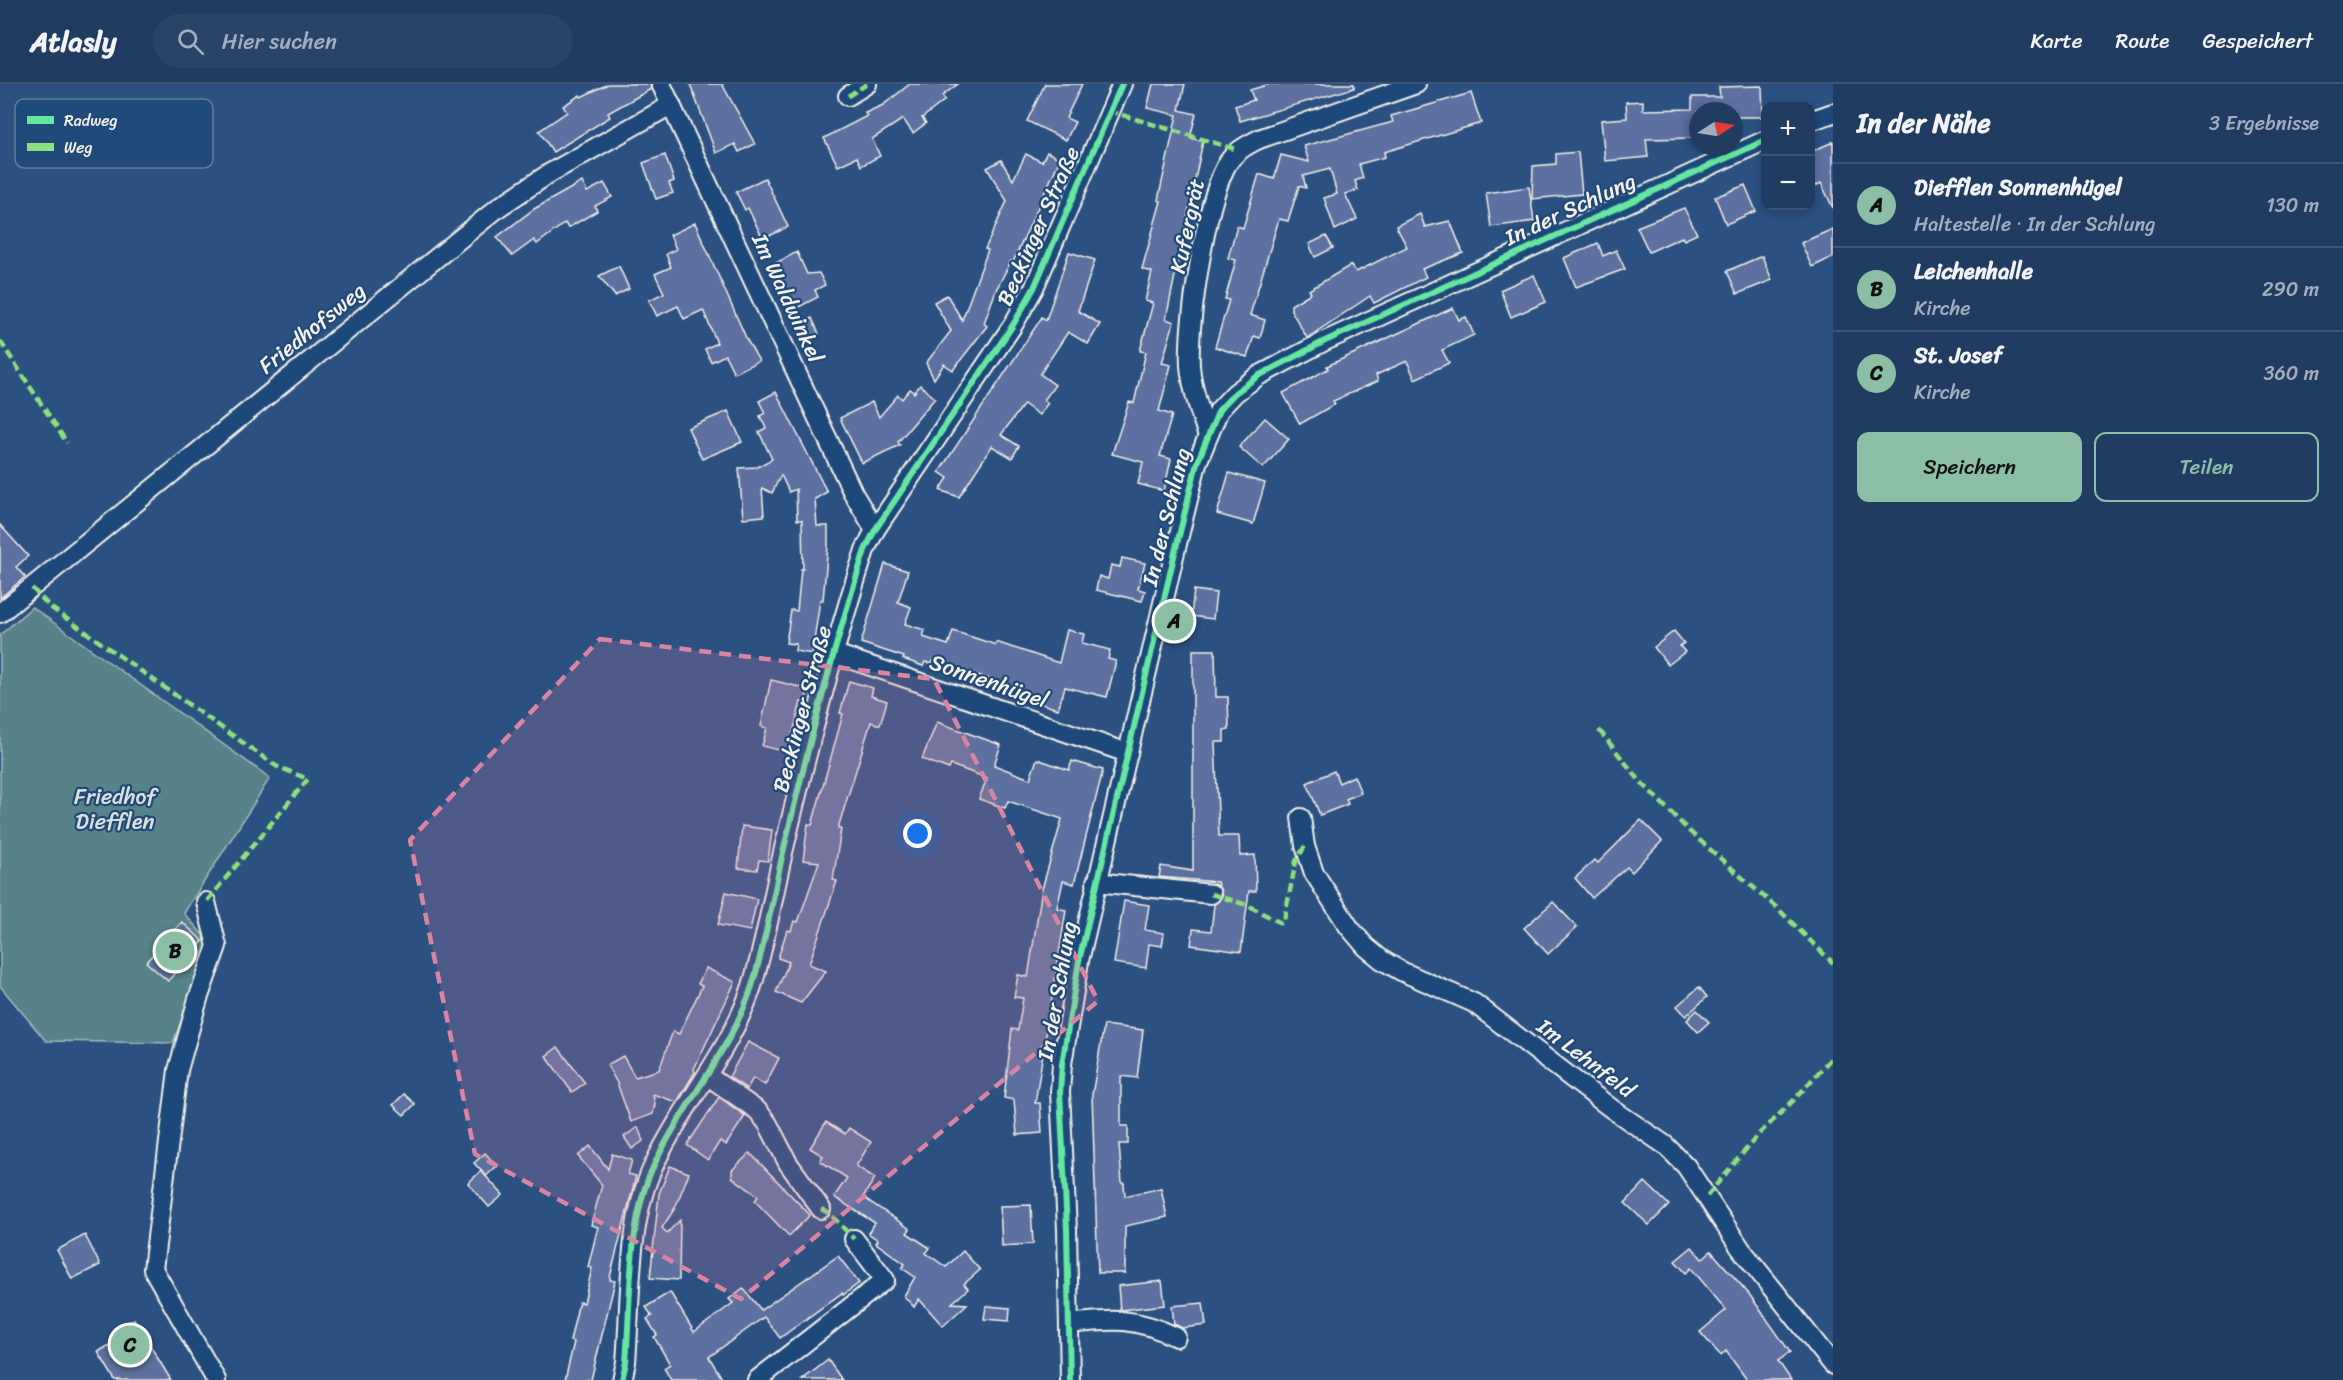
<!DOCTYPE html>
<html lang="de">
<head>
<meta charset="utf-8">
<style>
	body { margin:0; font-family:Sriracha,sans-serif; background:#284467; color:#f1f3f6 }
	.controls { position:absolute; right:18px; top:18px; display:grid; overflow:hidden; border-radius:12px; box-shadow:0 3px 9px #0003 }
	.controls button { width:54px; height:54px; display:grid; place-items:center; padding:0; border:0; border-bottom:2px solid #3d5676; background:#203d61; color:#f1f3f6; font:30px sans-serif }
	.compass { position:absolute; left:1689px; top:18px; width:54px; height:54px; border-radius:50%; background:#203d61; box-shadow:0 3px 9px #0003; rotate:78deg }
	.you { position:absolute; left:918px; top:750px; width:21px; height:21px; margin:-15px; border:4px solid #fff; border-radius:50%; background:#1a73e8; box-shadow:0 0 0 9px #1a73e833 }
	.badge { display:grid; place-items:center; width:39px; height:39px; border-radius:50%; background:#8abfa5; color:#111; font-size:20px; font-weight:700 }
	.pin { position:absolute; translate:-50% -50%; border:3px solid #fff; box-shadow:0 2px 6px #0006 }
	.list { margin:0; padding:0; list-style:none }
	h2 { display:flex; justify-content:space-between; align-items:center; height:78px; margin:0; padding:0 24px; font-size:26px }
	h2 small { font-size:20px; font-weight:400; color:#a2aebd }
	.list li { display:grid; grid-template-columns:39px 1fr auto; gap:18px; align-items:center; box-sizing:border-box; height:84px; padding:0 24px; border-top:2px solid #3d5676 }
	.list b { display:block; font-size:22px; white-space:nowrap }
	.list p { margin:0; font-size:20px; white-space:nowrap; color:#a2aebd }
	.list em { font-size:20px; font-style:normal; color:#a2aebd }
	.actions { display:flex; gap:12px; padding:18px 24px }
	.actions a { flex:1; padding:14px 0; border:2px solid #8abfa5; border-radius:12px; text-align:center; font-size:21px; color:#8abfa5 }
	.actions .main { background:#8abfa5; color:#111 }
	.icon { flex:none; width:33px; height:33px; fill:none; stroke:currentColor; stroke-width:2; stroke-linecap:round; stroke-linejoin:round }
	.map { position:relative; flex:none; width:1833px; height:1296px; overflow:hidden }
	header { display:flex; align-items:center; gap:36px; box-sizing:border-box; height:84px; padding:0 30px; background:#203d61; border-bottom:2px solid #3d5676 }
	header strong { font-size:28px }
	nav { display:flex; gap:33px; margin-inline-start:auto; font-size:21px }
	.search { width:420px; height:54px; background:#284467; display:flex; align-items:center; gap:15px; box-sizing:border-box; padding:0 21px; border-radius:33px; color:#a2aebd; font-size:22px }
	main { display:flex }
	aside { flex:1; background:#203d61 }
	.map>svg:first-child { display:block }
	.green { fill:#578289; stroke:#a6bab8; stroke-width:1.5 }
	.building { fill:#5c719f; stroke:#f4f1e8; stroke-width:1.5 }
	.lines { fill:none; stroke-linecap:round; stroke-linejoin:round }
	.minor-casing { stroke:#f4f1e8; stroke-width:22 }
	.minor { stroke:#1f4a7a; stroke-width:18 }
	.quiet { stroke:#8de07e; stroke-width:4.5; stroke-dasharray:9 4.5; stroke-linecap:butt }
	.cycleway-casing { stroke:#1f4a7a; stroke-width:10 }
	.cycleway { stroke:#66e7a1; stroke-width:6 }
	.marked { fill:#db84a2; fill-opacity:0.2; stroke:#db84a2; stroke-width:4.5; stroke-dasharray:12 8; stroke-linejoin:round }
	.labels { text-anchor:middle; dominant-baseline:central; stroke-width:4.5; stroke-linejoin:round; paint-order:stroke }
	.street-label { font-size:22px; fill:#f4f1e8; stroke:#1f4a7a }
	.park-label { font-size:22px; fill:#dce0da; stroke:#1f4a7a }
	.key { fill:#1f4a7a; stroke:#5f7c9b; stroke-width:1.5 }
	.key-label { font-size:16px; fill:#f4f1e8 }
</style>
</head>
<body>
<header>
<strong>Atlasly</strong>
<div class="search"><svg class="icon" aria-label="search" viewBox="0 0 24 24"><circle cx="10" cy="10" r="6"/><path d="M15 15l6 6"/></svg>Hier suchen</div>
<nav><a>Karte</a><a>Route</a><a>Gespeichert</a></nav>
</header>
<main>
<div class="map">
<svg width="1833" height="1296" viewBox="0 0 1833 1296">
	<rect width="100%" height="100%" fill="#2b5181"/>
	<filter id="ink" filterUnits="userSpaceOnUse"><feTurbulence type="fractalNoise" baseFrequency=".0167" numOctaves="2"/><feDisplacementMap in="SourceGraphic" scale="12" xChannelSelector="R" yChannelSelector="G"/><feConvolveMatrix kernelMatrix="1 2 1 2 8 2 1 2 1" color-interpolation-filters="sRGB"/></filter>
	<g filter="url(#ink)">
		<polygon class="green" points="32,523 270,694 184,829 210,859 173,959 46,957 0,902 0,551"/>
		<g class="building">
			<polygon points="608,0 650,0 651,5 608,29 610,33 553,68 539,47 567,28 563,22 580,11 581,13"/>
			<polygon points="690,0 722,0 755,60 739,68 735,60 716,69"/>
			<polygon points="910,0 958,0 942,12 945,16 922,34 926,39 913,49 903,35 872,55 880,72 861,82 857,73 838,82 824,54 867,32 865,29 883,21"/>
			<polygon points="1045,0 1082,0 1066,34 1075,38 1066,56 1027,37"/>
			<polygon points="1153,0 1185,0 1179,26 1196,30 1190,54 1203,57 1166,235 1174,238 1162,279 1171,281 1159,327 1172,331 1160,372 1171,375 1164,407 1138,400 1143,378 1112,370 1129,318 1134,319 1146,268 1140,267 1153,219 1145,217 1152,188 1142,185 1161,117 1158,116 1177,31 1147,24"/>
			<polygon points="1270,0 1354,0 1354,4 1240,37 1235,22 1254,16 1250,6"/>
			<polygon points="1762,2 1763,33 1734,33 1734,27 1698,27 1698,54 1646,55 1648,73 1605,77 1601,36 1627,34 1626,18 1643,17 1643,26 1692,25 1692,13 1720,13 1719,3"/>
			<polygon points="1471,9 1481,39 1384,68 1385,73 1359,80 1363,94 1355,97 1358,106 1345,110 1357,135 1335,146 1324,114 1337,110 1330,85 1303,92 1306,104 1299,102 1288,137 1279,135 1250,231 1265,236 1260,254 1254,252 1247,273 1215,263 1229,216 1225,215 1236,176 1228,174 1237,142 1243,144 1259,90 1274,95 1281,71 1309,78 1304,62 1393,38 1391,32"/>
			<polygon points="1833,58 1833,124 1821,99 1810,105 1810,68"/>
			<polygon points="1047,68 1060,75 1013,178 1011,177 996,206 984,239 987,242 953,286 944,280 934,295 926,279 951,247 934,218 947,211 962,236 988,166 985,165 1007,117 987,84 1001,76 1013,96 1026,70 1042,78"/>
			<polygon points="1578,68 1582,110 1532,115 1533,82 1556,80 1556,70"/>
			<polygon points="665,71 674,97 669,99 673,109 656,115 643,79"/>
			<polygon points="765,94 788,143 763,155 748,124 745,126 736,108"/>
			<polygon points="582,98 587,108 604,99 612,113 595,122 597,127 568,144 565,139 537,160 534,156 512,172 497,153 534,125"/>
			<polygon points="1745,101 1756,127 1726,140 1715,113"/>
			<polygon points="1529,103 1534,137 1491,143 1486,109"/>
			<polygon points="1684,124 1697,150 1684,156 1682,153 1649,168 1637,143"/>
			<polygon points="1420,130 1425,143 1450,137 1463,169 1422,185 1426,193 1374,219 1370,212 1307,254 1291,226 1291,221 1311,209 1309,206 1351,181 1356,188 1407,163 1396,142"/>
			<polygon points="695,139 747,256 759,277 734,289 725,271 711,278 705,265 717,259 703,226 684,235 678,222 657,232 649,216 664,209 655,190 671,183 666,170 676,165 670,151"/>
			<polygon points="1833,145 1833,173 1812,183 1801,159"/>
			<polygon points="1326,152 1333,164 1315,173 1309,160"/>
			<polygon points="1598,159 1603,172 1616,166 1625,185 1576,203 1564,174"/>
			<polygon points="797,168 807,190 819,189 825,201 815,206 818,213 795,225 787,208 784,210 770,182"/>
			<polygon points="1069,168 1095,176 1078,227 1100,240 1088,260 1068,248 1040,290 1055,301 1044,316 1048,319 1039,331 1024,320 1001,351 1019,362 1012,374 992,362 959,413 940,406 948,394 939,388 1042,233 1046,236"/>
			<polygon points="1762,172 1772,196 1737,210 1727,187"/>
			<polygon points="619,182 629,205 615,212 599,192"/>
			<polygon points="1534,191 1546,218 1511,233 1500,206"/>
			<polygon points="1453,224 1459,236 1466,233 1474,251 1442,266 1449,279 1415,295 1407,277 1376,291 1378,297 1333,317 1335,320 1300,340 1283,309 1328,285 1327,282"/>
			<polygon points="812,234 819,250 804,257 796,242"/>
			<polygon points="920,301 935,314 898,358 900,361 862,379 840,334 872,318 879,333 898,311 902,315 910,305 914,309"/>
			<polygon points="776,308 827,408 815,415 817,442 828,442 828,462 823,516 820,516 812,570 795,567 796,560 786,559 791,526 797,527 801,485 803,485 802,436 797,436 796,405 789,408 781,391 772,409 762,404 764,432 743,434 739,384 757,383 772,375 759,348 766,344 760,332 765,329 759,317"/>
			<polygon points="728,327 742,358 702,375 688,344"/>
			<polygon points="1265,334 1289,355 1263,384 1239,363"/>
			<polygon points="1229,389 1265,399 1253,440 1217,430"/>
			<polygon points="0,441 28,472 16,483 25,493 0,514"/>
			<polygon points="1122,474 1145,479 1138,505 1145,507 1142,517 1096,506 1099,492 1108,495 1111,481 1120,483"/>
			<polygon points="885,480 908,487 898,518 911,523 905,540 925,546 923,553 948,561 953,547 996,561 996,558 1059,579 1067,546 1084,550 1082,559 1110,566 1108,575 1116,577 1107,613 1065,603 1058,625 1013,611 1015,604 978,591 933,577 932,580 925,578 923,582 903,575 904,573 861,559"/>
			<polygon points="1194,506 1216,509 1213,535 1191,532"/>
			<polygon points="1674,547 1684,559 1680,562 1685,568 1668,581 1654,563"/>
			<polygon points="1193,566 1215,566 1216,613 1228,613 1229,645 1224,646 1224,658 1215,658 1219,752 1239,752 1240,772 1255,771 1256,807 1249,807 1241,868 1191,861 1193,845 1211,847 1214,821 1222,812 1217,798 1159,793 1161,782 1193,787"/>
			<polygon points="771,596 808,605 805,619 801,618 788,668 762,662 767,644 761,642"/>
			<polygon points="849,597 873,604 871,612 887,617 880,641 871,638 838,744 841,745 833,796 837,797 809,880 826,887 801,919 776,908 789,878 778,874 787,846 791,847 794,837 798,838 819,778 803,776 808,740 812,741 843,630 840,629"/>
			<polygon points="937,638 1001,661 994,681 1030,695 1037,675 1069,686 1072,677 1103,686 1074,800 1063,797 1057,824 1066,826 1035,1019 1040,1019 1042,1049 1017,1051 1014,1016 1004,1014 1012,945 1018,946 1023,914 1014,913 1018,891 1028,893 1042,805 1062,735 1008,717 1005,724 979,715 987,694 951,681 949,685 922,675"/>
			<polygon points="1334,687 1339,699 1354,692 1361,709 1346,715 1348,720 1320,731 1307,699"/>
			<polygon points="1641,736 1662,757 1632,788 1627,783 1592,814 1575,794 1595,776 1598,779"/>
			<polygon points="742,742 772,746 768,777 759,776 757,786 738,784"/>
			<polygon points="726,808 757,815 750,847 718,841"/>
			<polygon points="1124,817 1149,821 1145,846 1164,849 1162,862 1149,860 1146,884 1114,879"/>
			<polygon points="1553,818 1577,843 1548,870 1524,844"/>
			<polygon points="182,838 203,857 168,897 146,878"/>
			<polygon points="706,884 735,898 694,985 695,988 677,1018 653,1010 655,1020 653,1030 631,1038 617,999 607,981 623,972 635,993 659,986 673,947 679,950 702,902 698,900"/>
			<polygon points="1699,903 1707,913 1686,932 1677,922"/>
			<polygon points="1697,926 1709,938 1698,948 1687,936"/>
			<polygon points="1104,941 1143,946 1137,994 1121,992 1121,1042 1128,1042 1128,1060 1119,1060 1122,1099 1124,1099 1125,1112 1161,1104 1167,1133 1125,1142 1125,1189 1098,1189 1092,1011"/>
			<polygon points="748,958 779,974 765,1001 753,994 747,1005 729,993"/>
			<polygon points="558,963 585,999 572,1008 546,972"/>
			<polygon points="404,1010 415,1020 404,1031 393,1021"/>
			<polygon points="719,1013 745,1032 726,1061 720,1057 708,1076 687,1061"/>
			<polygon points="826,1038 845,1050 849,1044 871,1058 856,1082 875,1094 863,1113 910,1145 907,1149 930,1164 926,1169 946,1183 963,1167 980,1186 964,1200 968,1205 952,1219 967,1220 943,1242 919,1215 914,1223 904,1212 915,1193 902,1184 905,1180 876,1159 878,1156 868,1149 875,1139 834,1113 847,1094 820,1077 823,1072 810,1064"/>
			<polygon points="638,1043 643,1057 632,1065 624,1053"/>
			<polygon points="590,1062 608,1085 612,1070 632,1076 628,1090 636,1092 610,1193 610,1196 615,1197 591,1296 565,1296 574,1258 570,1257 579,1218 584,1219 592,1184 588,1183 598,1143 591,1141 602,1101 578,1072"/>
			<polygon points="485,1069 497,1082 486,1092 474,1079"/>
			<polygon points="750,1069 810,1131 789,1152 755,1117 758,1112 732,1093 732,1086"/>
			<polygon points="670,1082 689,1089 675,1124 662,1144 667,1149 680,1136 679,1196 650,1194 659,1110"/>
			<polygon points="481,1087 503,1111 489,1123 468,1099"/>
			<polygon points="1645,1098 1669,1121 1649,1141 1625,1119"/>
			<polygon points="1031,1121 1033,1160 1002,1162 1000,1122"/>
			<polygon points="85,1151 100,1181 72,1195 57,1166"/>
			<polygon points="1692,1163 1702,1175 1711,1167 1749,1210 1790,1268 1778,1277 1791,1296 1747,1296 1726,1267 1721,1272 1700,1248 1726,1226 1691,1184 1686,1189 1675,1177"/>
			<polygon points="838,1172 859,1199 843,1211 842,1209 780,1254 764,1233 709,1273 723,1296 671,1296 664,1284 670,1280 654,1253 657,1251 647,1235 652,1232 646,1223 670,1208 694,1248 733,1219 729,1215 743,1204 761,1226"/>
			<polygon points="1162,1197 1165,1221 1120,1226 1118,1202"/>
			<polygon points="1203,1219 1206,1241 1182,1244 1174,1240 1172,1222"/>
			<polygon points="986,1222 1010,1224 1009,1237 984,1235"/>
			<polygon points="134,1235 171,1296 115,1296 98,1268 121,1254 116,1246"/>
			<polygon points="828,1276 842,1296 802,1296"/>
		</g>
		<g class="lines">
			<g class="minor-casing">
				<g id="minor">
					<polyline points="661,0 853,409 875,446"/>
					<polyline points="848,12 867,0"/>
					<polyline points="1810,37 1833,29"/>
					<path d="M1207,349C1200,328 1192,305 1190,282C1188,237 1205,124 1225,84C1232,69 1245,62 1259,55L1416,0"/>
					<polyline points="0,529 499,123 550,89 671,21"/>
					<polyline points="835,570 1128,669"/>
					<polyline points="1301,734 1305,762 1314,789 1349,843 1366,863 1382,876 1401,887 1474,919 1612,1025 1665,1061 1686,1082 1741,1165 1833,1281"/>
					<polyline points="1096,798 1211,810"/>
					<polyline points="206,818 217,862 198,915 178,986 153,1185 216,1296"/>
					<polyline points="708,992 758,1027 768,1040 788,1079 821,1125"/>
					<path d="M1069,1240C1113,1235 1135,1233 1176,1253"/>
					<path d="M622,1296L626,1278C631,1217 627,1137 654,1081C683,1019 731,967 752,902C767,854 774,804 786,756C809,659 834,561 865,466L875,446L1013,241L1034,204L1122,0"/>
					<polyline points="757,1296 885,1196 854,1155"/>
					<polyline points="1070,1296 1067,1145 1060,1008 1062,980 1079,877 1175,468 1197,379 1219,326 1235,309 1258,292 1325,257 1766,56"/>
				</g>
			</g>
			<use href="#minor" class="minor"/>
			<g class="quiet">
				<polyline points="848,12 867,0"/>
				<polyline points="1109,27 1238,66"/>
				<polyline points="0,257 67,359"/>
				<polyline points="32,504 50,523 276,682 308,695 206,818"/>
				<polyline points="1599,646 1640,697 1689,747 1777,824 1833,879"/>
				<polyline points="1211,810 1247,821 1281,839 1284,836 1296,777 1305,762"/>
				<polyline points="1707,1112 1758,1051 1795,1015 1833,972"/>
				<polyline points="821,1125 830,1130 854,1155"/>
			</g>
			<g class="cycleway-casing">
				<g id="cycleway">
					<path d="M622,1296L626,1278C631,1217 627,1137 654,1081C683,1019 731,967 752,902C767,854 774,804 786,756C809,659 834,561 865,466L875,446L1013,241L1034,204L1122,0"/>
					<polyline points="1070,1296 1067,1145 1060,1008 1062,980 1079,877 1175,468 1197,379 1219,326 1235,309 1258,292 1325,257 1766,56"/>
				</g>
			</g>
			<use href="#cycleway" class="cycleway"/>
		</g>
	</g>
	<path class="marked" d="M600,555L934,595L1098,917L741,1215L475,1070L410,756Z"/>
	<g class="labels">
		<g class="street-label">
			<text transform="translate(1570 125) rotate(-25)">In der Schlung</text>
			<text transform="translate(1038 142) rotate(-66)">Beckinger Straße</text>
			<text transform="translate(1187 142) rotate(-78)">Kufergrät</text>
			<text transform="translate(788 214) rotate(65)">Im Waldwinkel</text>
			<text transform="translate(312 244) rotate(-39)">Friedhofsweg</text>
			<text transform="translate(1166 433) rotate(-76)">In der Schlung</text>
			<text transform="translate(989 597) rotate(19)">Sonnenhügel</text>
			<text transform="translate(802 625) rotate(-75)">Beckinger Straße</text>
			<text transform="translate(1057 907) rotate(-80)">In der Schlung</text>
			<text transform="translate(1586 974) rotate(37)">Im Lehnfeld</text>
		</g>
		<g class="park-label">
			<text x="115" y="712">Friedhof<tspan x="115" dy="25">Diefflen</tspan></text>
		</g>
	</g>
	<rect x="15" y="15" width="198" height="69" rx="9" class="key"/>
	<rect x="27" y="32" width="27" height="8" fill="#66e7a1"/>
	<rect x="27" y="59" width="27" height="8" fill="#8de07e"/>
	<g class="key-label">
		<text x="64" y="42">Radweg</text>
		<text x="64" y="69">Weg</text>
	</g>
</svg>
<div class="controls">
<button>+</button>
<button>−</button>
</div>
<svg class="compass" viewBox="-18 -18 36 36"><path d="M0-13l5 13h-10z" fill="#e53935"/><path d="M0 13l5-13h-10z" fill="#a2aebd"/></svg>
<div class="you"></div>
<div class="pin badge" style="left:1174px;top:537px">A</div>
<div class="pin badge" style="left:175px;top:867px">B</div>
<div class="pin badge" style="left:130px;top:1261px">C</div>
</div>
<aside>
<h2>In der Nähe<small>3 Ergebnisse</small></h2>
<ul class="list">
<li><span class="badge">A</span><div><b>Diefflen Sonnenhügel</b><p>Haltestelle · In der Schlung</p></div><em>130 m</em></li>
<li><span class="badge">B</span><div><b>Leichenhalle</b><p>Kirche</p></div><em>290 m</em></li>
<li><span class="badge">C</span><div><b>St. Josef</b><p>Kirche</p></div><em>360 m</em></li>
</ul>
<div class="actions"><a class="main">Speichern</a><a>Teilen</a></div>
</aside>
</main>
</body>
</html>
